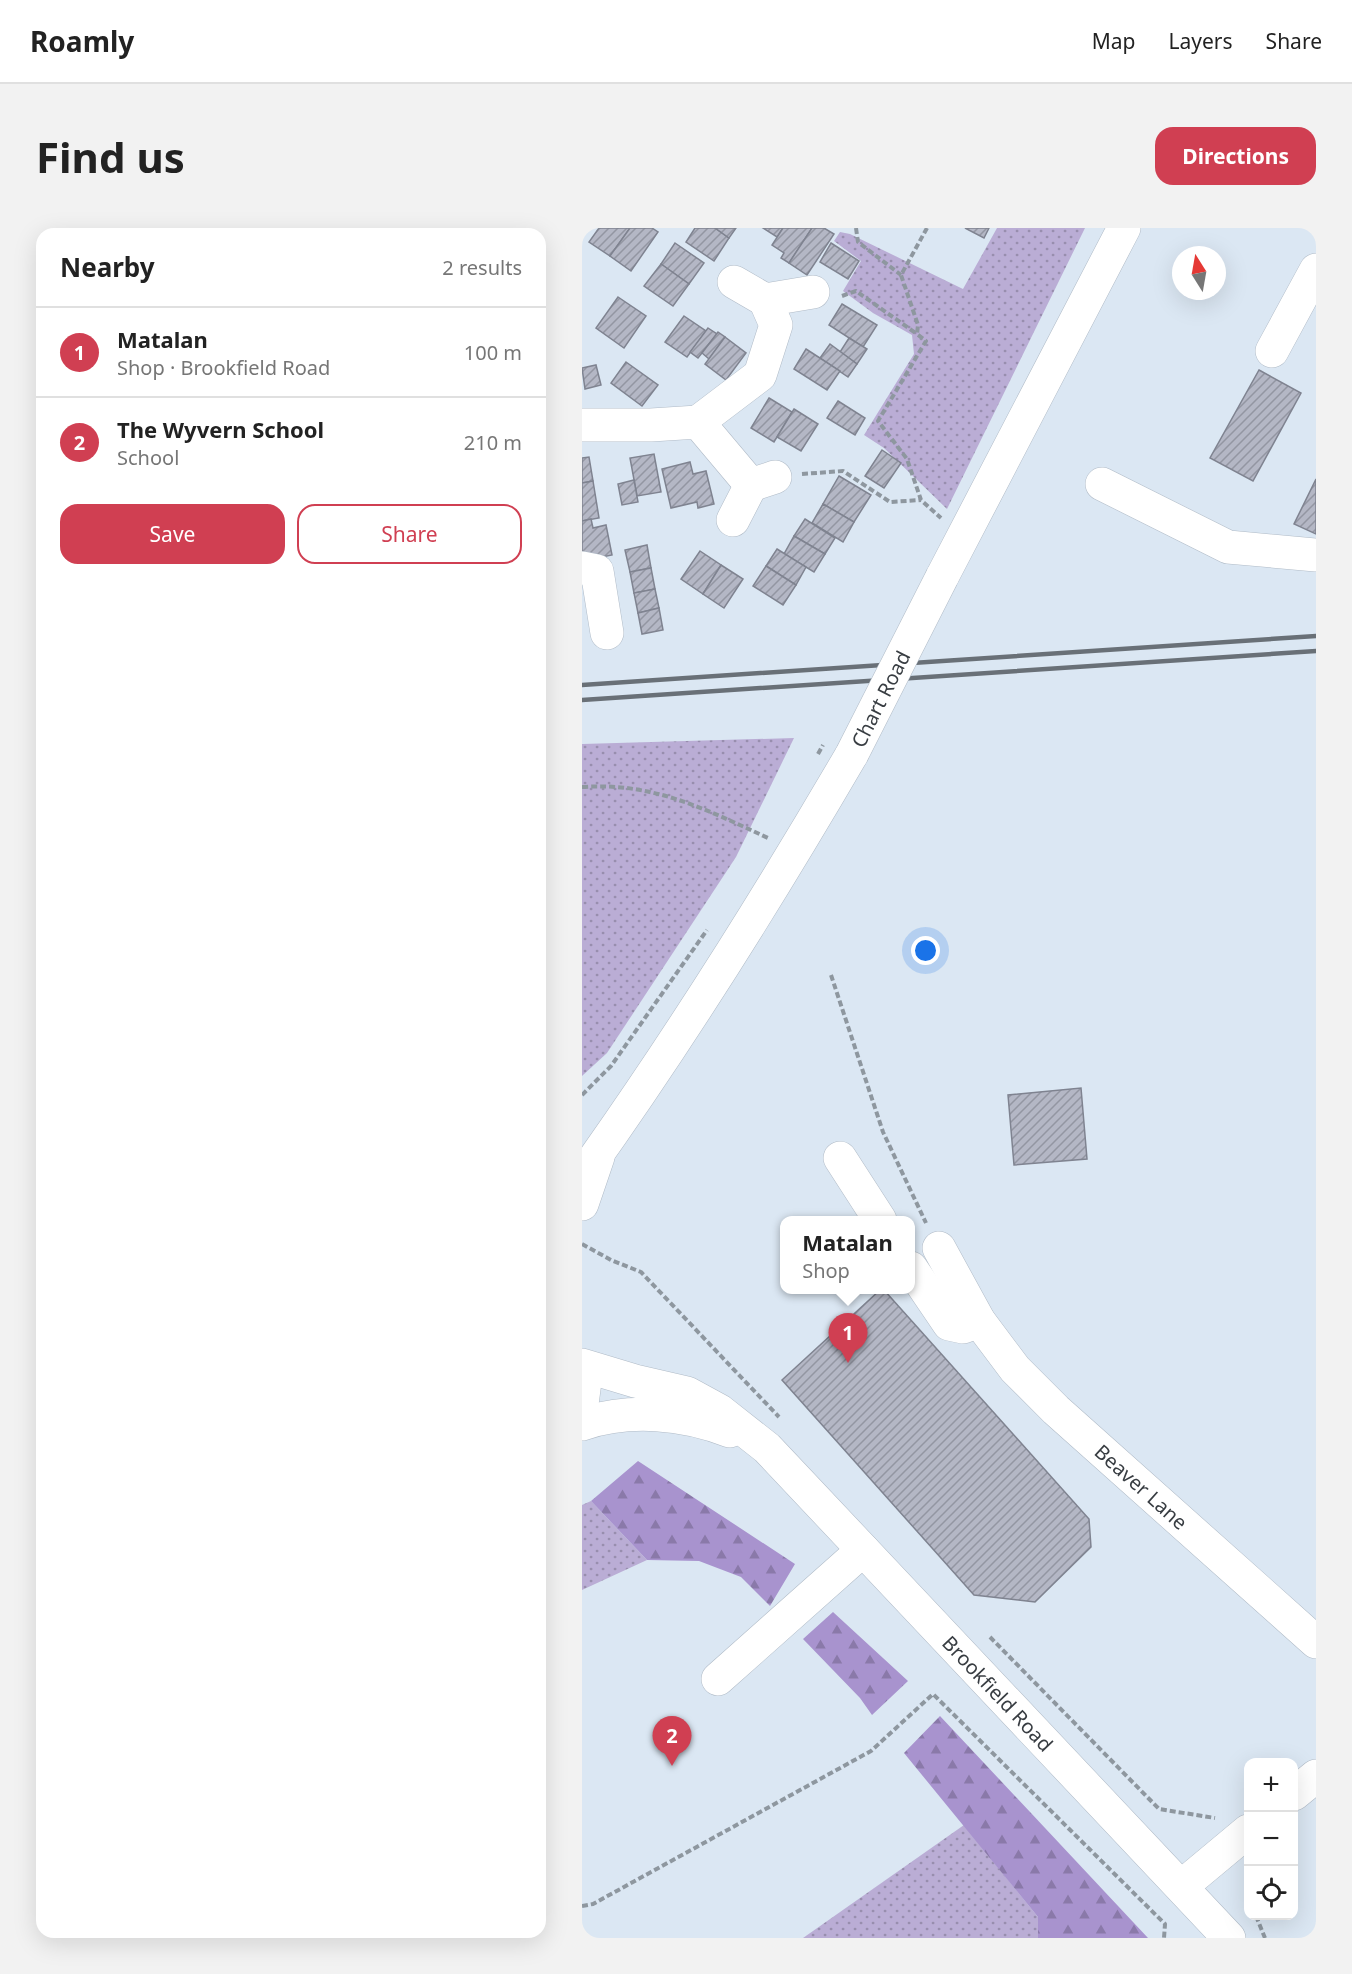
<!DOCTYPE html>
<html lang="en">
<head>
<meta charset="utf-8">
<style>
	body { margin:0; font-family:"Noto Sans",sans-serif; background:#f2f2f2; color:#222 }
	.controls { position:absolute; right:18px; bottom:18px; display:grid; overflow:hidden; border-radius:12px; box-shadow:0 6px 24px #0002 }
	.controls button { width:54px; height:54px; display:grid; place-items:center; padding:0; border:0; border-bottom:2px solid #e0e0e0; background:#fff; color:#222; font:30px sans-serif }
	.compass { position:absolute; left:590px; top:18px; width:54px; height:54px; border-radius:50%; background:#fff; box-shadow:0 6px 24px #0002; rotate:349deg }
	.you { position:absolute; left:344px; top:723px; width:21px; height:21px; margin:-15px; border:4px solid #fff; border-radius:50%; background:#1a73e8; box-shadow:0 0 0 9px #1a73e833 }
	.badge { display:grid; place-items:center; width:39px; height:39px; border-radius:50%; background:#d03f52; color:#fff; font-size:20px; font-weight:700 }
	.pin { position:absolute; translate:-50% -50px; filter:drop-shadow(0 2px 3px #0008) }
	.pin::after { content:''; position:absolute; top:32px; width:21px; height:18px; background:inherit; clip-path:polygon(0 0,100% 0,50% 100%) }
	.popup { position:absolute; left:198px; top:988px; width:135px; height:78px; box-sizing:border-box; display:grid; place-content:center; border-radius:12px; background:#fff; filter:drop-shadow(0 2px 4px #0005); font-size:20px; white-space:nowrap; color:#767676 }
	.popup b { font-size:22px; color:#222 }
	.popup::after { content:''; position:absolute; left:50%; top:100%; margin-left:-12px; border:12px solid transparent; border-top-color:#fff }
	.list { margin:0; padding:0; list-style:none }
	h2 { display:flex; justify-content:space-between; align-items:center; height:78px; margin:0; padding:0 24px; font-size:26px }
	h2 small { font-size:20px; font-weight:400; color:#767676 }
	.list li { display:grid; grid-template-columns:39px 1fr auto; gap:18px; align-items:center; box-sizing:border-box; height:90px; padding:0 24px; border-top:2px solid #e0e0e0 }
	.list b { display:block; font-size:22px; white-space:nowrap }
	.list p { margin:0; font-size:20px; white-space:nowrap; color:#767676 }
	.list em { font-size:20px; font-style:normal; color:#767676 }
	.actions { display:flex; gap:12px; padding:18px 24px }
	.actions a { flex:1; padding:14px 0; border:2px solid #d03f52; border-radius:18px; text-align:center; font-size:21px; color:#d03f52 }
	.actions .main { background:#d03f52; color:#fff }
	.icon { flex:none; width:33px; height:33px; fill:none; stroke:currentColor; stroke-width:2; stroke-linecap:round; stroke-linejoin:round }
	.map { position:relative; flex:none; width:734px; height:1710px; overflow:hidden; border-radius:18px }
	header { display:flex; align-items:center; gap:36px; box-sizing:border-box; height:84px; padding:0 30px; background:#fff; border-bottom:2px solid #e0e0e0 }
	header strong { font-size:28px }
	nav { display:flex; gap:33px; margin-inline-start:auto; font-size:21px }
	.intro { display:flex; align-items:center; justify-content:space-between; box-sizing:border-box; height:144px; padding:0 36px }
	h1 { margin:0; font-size:42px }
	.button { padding:15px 27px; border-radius:18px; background:#d03f52; color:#fff; font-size:21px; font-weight:700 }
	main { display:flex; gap:36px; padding:0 36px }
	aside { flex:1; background:#fff; border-radius:18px; box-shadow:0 6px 24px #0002 }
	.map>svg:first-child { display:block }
	.grass { fill:url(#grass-dots) }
	.forest { fill:url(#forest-firs) }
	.building { fill:url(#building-hatch); stroke:#7f8390; stroke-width:1.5 }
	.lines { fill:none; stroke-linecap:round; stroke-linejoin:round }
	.minor-casing { stroke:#b0bbc7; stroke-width:34 }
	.major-casing { stroke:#b0bbc7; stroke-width:34 }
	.path { stroke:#8e979f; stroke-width:4; stroke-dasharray:6 3; stroke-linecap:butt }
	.minor { stroke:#fff; stroke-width:33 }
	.major { stroke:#fff; stroke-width:33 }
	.rail { stroke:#697077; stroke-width:4.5 }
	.major-bridge-casing { stroke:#b0bbc7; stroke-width:34; stroke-linecap:butt }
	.path-bridge { stroke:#8e979f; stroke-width:4; stroke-dasharray:6 3; stroke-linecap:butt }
	.major-bridge { stroke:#fff; stroke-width:33 }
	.labels { text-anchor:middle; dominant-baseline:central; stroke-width:5; stroke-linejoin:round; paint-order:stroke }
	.street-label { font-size:20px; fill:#383d42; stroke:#fff }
</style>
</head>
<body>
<header>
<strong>Roamly</strong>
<nav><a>Map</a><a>Layers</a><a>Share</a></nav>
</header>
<div class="intro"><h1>Find us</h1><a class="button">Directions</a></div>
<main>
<aside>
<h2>Nearby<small>2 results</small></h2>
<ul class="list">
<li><span class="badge">1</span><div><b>Matalan</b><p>Shop · Brookfield Road</p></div><em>100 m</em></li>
<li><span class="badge">2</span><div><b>The Wyvern School</b><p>School</p></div><em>210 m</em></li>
</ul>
<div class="actions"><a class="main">Save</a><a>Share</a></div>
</aside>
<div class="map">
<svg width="734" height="1710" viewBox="0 0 734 1710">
	<defs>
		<pattern id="grass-dots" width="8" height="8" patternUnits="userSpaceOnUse" patternTransform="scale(1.5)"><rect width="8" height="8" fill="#baadd5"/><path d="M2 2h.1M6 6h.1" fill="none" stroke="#988eae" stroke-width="1.8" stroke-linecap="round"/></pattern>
		<pattern id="forest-firs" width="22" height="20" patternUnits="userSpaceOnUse" patternTransform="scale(1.5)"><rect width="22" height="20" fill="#a893ce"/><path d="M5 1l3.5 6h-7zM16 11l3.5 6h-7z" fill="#8a79a9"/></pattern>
		<pattern id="building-hatch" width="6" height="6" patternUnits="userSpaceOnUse" patternTransform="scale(1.5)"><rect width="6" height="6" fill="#b4b7c5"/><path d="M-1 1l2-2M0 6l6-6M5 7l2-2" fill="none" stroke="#9396a2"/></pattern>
	</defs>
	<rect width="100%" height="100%" fill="#dbe7f3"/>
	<g class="grass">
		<polygon points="415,0 503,0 365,281 302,220 282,207 332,126 330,107 291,85 261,63 279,33 252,13 258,4 268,6 381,61"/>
		<polygon points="212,510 154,629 25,825 0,848 0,516"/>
		<polygon points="9,1273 65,1332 0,1362 0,1277"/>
		<polygon points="382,1597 456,1689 456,1710 221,1710"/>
	</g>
	<g class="forest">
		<polygon points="56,1233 213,1336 188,1378 159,1349 117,1333 65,1332 9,1273"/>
		<polygon points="251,1384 326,1453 290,1487 278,1470 221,1411"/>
		<polygon points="358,1488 566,1710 456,1710 456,1689 322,1525"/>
	</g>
	<g class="building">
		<polygon points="17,0 48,0 28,28 7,14"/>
		<polygon points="48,0 70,0 76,4 49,43 28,28"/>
		<polygon points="113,0 133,0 147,10 132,33 104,14"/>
		<polygon points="133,0 154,0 147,10"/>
		<polygon points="181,0 201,0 195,9"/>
		<polygon points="201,0 230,0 207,35 199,30 202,25 190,17"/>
		<polygon points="230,0 242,0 252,6 225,47 207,35"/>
		<polygon points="383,0 407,0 402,10"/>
		<polygon points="93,15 122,35 107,56 79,36"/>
		<polygon points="249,15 277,33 266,51 238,34"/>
		<polygon points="79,36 107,56 91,78 62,58"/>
		<polygon points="36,69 64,88 42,120 14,100"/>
		<polygon points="260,76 295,97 281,119 247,97"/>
		<polygon points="102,88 124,103 105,129 83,114"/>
		<polygon points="126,100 135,106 116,130 108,124"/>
		<polygon points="136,104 143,109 127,131 120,125"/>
		<polygon points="143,109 164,125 144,152 123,136"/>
		<polygon points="267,110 285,121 275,136 258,124"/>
		<polygon points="248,116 275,136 266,149 238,130"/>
		<polygon points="224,121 258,143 245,162 212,141"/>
		<polygon points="44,134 76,157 60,178 29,155"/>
		<polygon points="14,137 19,157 3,161 0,140"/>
		<polygon points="677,142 719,165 671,253 628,230"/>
		<polygon points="187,170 210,184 192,214 169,200"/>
		<polygon points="256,173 283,190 273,207 245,190"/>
		<polygon points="212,181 236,196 219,223 195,209"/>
		<polygon points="300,222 319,235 302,260 283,248"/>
		<polygon points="72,226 79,264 55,268 48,230"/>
		<polygon points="7,229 11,253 0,255 0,230"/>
		<polygon points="108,234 111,246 124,243 132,276 116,280 115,274 89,280 80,241"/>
		<polygon points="257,248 289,267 272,294 241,276"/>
		<polygon points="734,251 734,306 712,296"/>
		<polygon points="52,252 56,274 40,277 36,256"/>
		<polygon points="11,253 17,290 0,293 0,255"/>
		<polygon points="241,276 272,294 261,314 230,295"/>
		<polygon points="9,291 11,300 24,297 30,327 0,333 0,293"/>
		<polygon points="223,291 253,310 243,326 212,308"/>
		<polygon points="212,308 243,326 232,344 202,326"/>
		<polygon points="65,317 69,340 48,344 43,322"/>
		<polygon points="195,321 224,339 214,357 184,338"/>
		<polygon points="118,323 139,337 121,366 99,351"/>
		<polygon points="139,337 161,351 142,380 121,366"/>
		<polygon points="184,338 214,357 201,377 171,358"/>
		<polygon points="69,340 73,361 52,365 48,344"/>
		<polygon points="73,361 77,380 56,385 52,365"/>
		<polygon points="77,380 81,402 60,406 56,385"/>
		<polygon points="499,860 505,931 432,937 426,867"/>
		<polygon points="298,1062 302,1062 507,1291 509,1319 453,1374 392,1367 200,1152"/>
	</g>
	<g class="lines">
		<g class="minor-casing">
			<g id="minor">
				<polyline points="152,54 183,72 231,64"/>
				<polyline points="690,123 734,42"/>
				<polyline points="116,194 178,147 194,97 183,72"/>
				<polyline points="0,197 69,197 116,194 169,257 193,249"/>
				<polyline points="520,256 646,319 734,327"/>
				<polyline points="151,292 169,257"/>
				<polyline points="0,340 15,343 25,405"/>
				<polyline points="258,930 298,992"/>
				<path id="s1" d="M357,1020L397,1093L433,1141L474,1182L734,1414"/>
				<polyline points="329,1040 367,1096 381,1099 397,1093"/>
				<polyline points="136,1451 281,1322"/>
				<polyline points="712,1566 734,1548"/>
				<polyline points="600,1658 666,1603"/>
			</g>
		</g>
		<g class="major-casing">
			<g id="major">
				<polyline points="360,349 542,0"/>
				<path d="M0,948C97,812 186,670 270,526"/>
				<polyline points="0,976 16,929"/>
				<path id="s2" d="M0,1137L53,1153L105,1165L138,1183L185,1220L647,1710"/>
				<polyline points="0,1138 3,1153 0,1176"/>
				<path d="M0,1196C48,1180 101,1185 148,1203"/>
			</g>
		</g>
		<g class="path">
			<polyline points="274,0 276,14 319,47"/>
			<polyline points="345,0 319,47 336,97 335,106 344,113 296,193 325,231 339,272 359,290"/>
			<polyline points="260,68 274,63 335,106"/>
			<polyline points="220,246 261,243 308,274 339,272"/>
			<path d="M0,559C71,554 123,581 186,610"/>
			<polyline points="249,747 301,904 344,995"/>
			<polyline points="0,867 29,838 125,702"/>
			<polyline points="0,1016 29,1032 59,1044 197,1189"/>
			<polyline points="408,1409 577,1581 633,1590"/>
			<polyline points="0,1678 11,1676 289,1523 351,1466 583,1696 582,1710"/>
			<polyline points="674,1688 683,1710"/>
		</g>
		<use href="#minor" class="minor"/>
		<use href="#major" class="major"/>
		<g class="rail">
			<polyline points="0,457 734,408"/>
			<polyline points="0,472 734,423"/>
		</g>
		<g class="major-bridge-casing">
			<g id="major-bridge">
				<path id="s3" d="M270,526L360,349"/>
			</g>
		</g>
		<polyline class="path-bridge" points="236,526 241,517"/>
		<use href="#major-bridge" class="major-bridge"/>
	</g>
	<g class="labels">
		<g class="street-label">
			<text stroke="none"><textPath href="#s3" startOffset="62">Chart Road</textPath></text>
			<text stroke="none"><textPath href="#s1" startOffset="316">Beaver Lane</textPath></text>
			<text stroke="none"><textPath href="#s2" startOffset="543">Brookfield Road</textPath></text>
		</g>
	</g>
</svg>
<div class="controls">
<button>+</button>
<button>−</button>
<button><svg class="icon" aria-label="locate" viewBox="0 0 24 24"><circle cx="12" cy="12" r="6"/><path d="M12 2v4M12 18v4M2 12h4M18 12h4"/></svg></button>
</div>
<svg class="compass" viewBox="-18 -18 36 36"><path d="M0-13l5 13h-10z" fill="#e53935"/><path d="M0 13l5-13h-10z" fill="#767676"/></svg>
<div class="you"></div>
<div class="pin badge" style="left:266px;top:1135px">1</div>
<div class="popup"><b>Matalan</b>Shop</div>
<div class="pin badge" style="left:90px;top:1538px">2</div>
</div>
</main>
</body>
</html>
